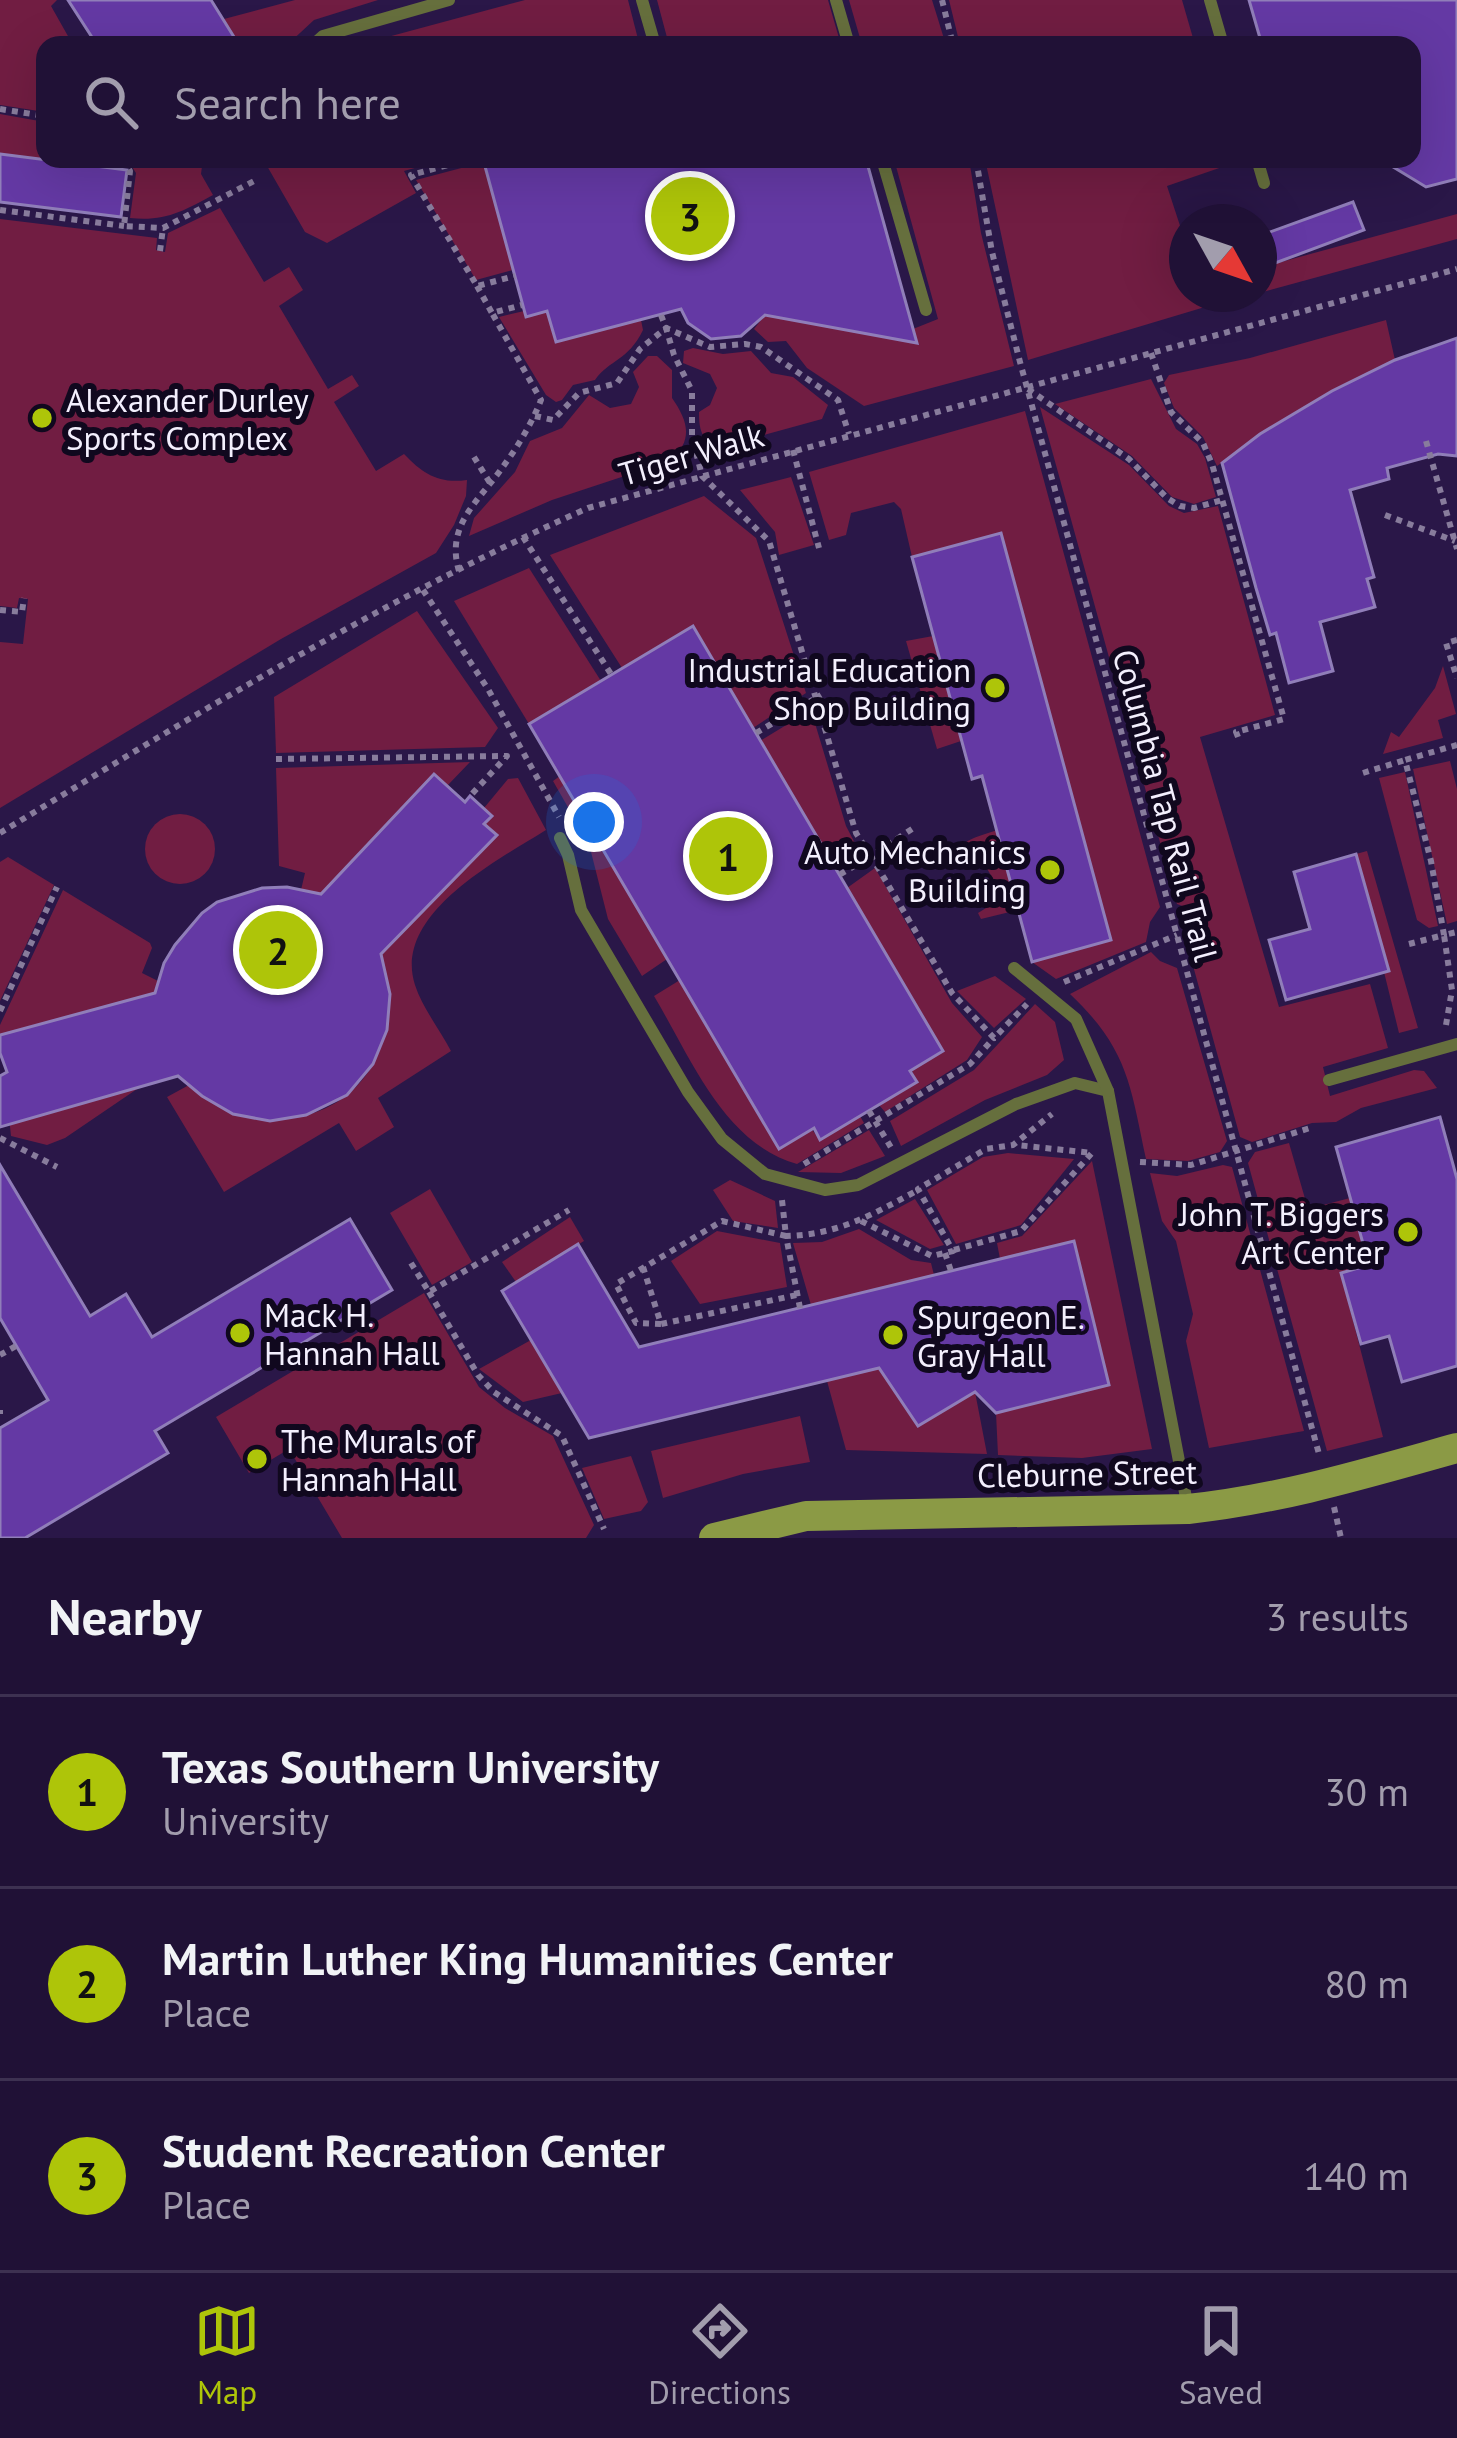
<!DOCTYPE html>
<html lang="en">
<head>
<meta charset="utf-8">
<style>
	body { margin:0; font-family:"PT Sans",sans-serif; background:#281a3e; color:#f1f3f6 }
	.compass { position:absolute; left:1169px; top:204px; width:108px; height:108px; border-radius:50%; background:#201136; box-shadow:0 12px 48px #0002; rotate:130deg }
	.you { position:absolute; left:594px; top:822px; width:42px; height:42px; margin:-30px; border:9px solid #fff; border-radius:50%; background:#1a73e8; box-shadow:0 0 0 18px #1a73e833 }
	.badge { display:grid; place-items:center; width:78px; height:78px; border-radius:50%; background:#aec509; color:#111; font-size:39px; font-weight:700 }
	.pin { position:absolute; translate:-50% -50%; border:6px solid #fff; box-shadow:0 3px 12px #0006 }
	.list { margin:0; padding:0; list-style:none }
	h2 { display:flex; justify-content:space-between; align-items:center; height:156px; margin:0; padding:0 48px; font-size:51px }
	h2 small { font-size:39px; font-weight:400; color:#a29dad }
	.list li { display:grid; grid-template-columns:78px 1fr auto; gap:36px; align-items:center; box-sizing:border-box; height:192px; padding:0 48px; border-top:3px solid #3d3151 }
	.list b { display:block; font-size:45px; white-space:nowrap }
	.list p { margin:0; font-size:39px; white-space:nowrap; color:#a29dad }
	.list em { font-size:39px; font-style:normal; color:#a29dad }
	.icon { flex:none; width:66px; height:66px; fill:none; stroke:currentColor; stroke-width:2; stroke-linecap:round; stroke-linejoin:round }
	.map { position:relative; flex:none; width:1457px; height:1538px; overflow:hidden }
	.search { position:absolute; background:#201136; box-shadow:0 12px 48px #0002; left:36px; right:36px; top:36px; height:132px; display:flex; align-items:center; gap:30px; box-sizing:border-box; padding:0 42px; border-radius:24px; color:#a29dad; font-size:45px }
	.sheet { height:732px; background:#201136 }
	nav { display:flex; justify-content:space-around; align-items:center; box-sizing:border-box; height:168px; border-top:3px solid #3d3151; background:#201136; font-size:33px; color:#a29dad }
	nav a { display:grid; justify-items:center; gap:6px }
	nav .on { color:#aec509 }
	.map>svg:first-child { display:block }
	.green { fill:#711d42 }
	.building { fill:#6439a4; stroke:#907eb9; stroke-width:3 }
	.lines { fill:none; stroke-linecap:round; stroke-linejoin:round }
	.path { stroke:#887c9c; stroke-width:6; stroke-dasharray:6 6; stroke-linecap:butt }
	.service { stroke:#666f3d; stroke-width:12 }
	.secondary { stroke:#8b9a45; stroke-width:30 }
	.poi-dot { fill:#aec509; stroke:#10081e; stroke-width:4.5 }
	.labels { text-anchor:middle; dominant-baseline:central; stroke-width:12; stroke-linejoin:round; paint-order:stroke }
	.poi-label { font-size:33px; fill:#f3effd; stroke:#10081e; text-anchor:start }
	.street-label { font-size:33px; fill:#f3effd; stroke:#10081e }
</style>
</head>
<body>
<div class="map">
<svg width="1457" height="1538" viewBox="0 0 1457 1538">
	<rect width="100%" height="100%" fill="#2a1748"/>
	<g class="green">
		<polygon points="0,0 57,0 51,6 73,45 45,45 45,112 0,105"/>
		<polygon points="295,0 378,0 314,20 287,45 239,45 224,19"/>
		<polygon points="525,0 628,0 639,43 358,45"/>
		<polygon points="657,0 828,0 841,45 669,45"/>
		<polygon points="849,0 932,0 946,45 862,45"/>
		<polygon points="949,0 1182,0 1195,45 960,45"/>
		<polygon points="0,114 45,122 45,159 117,159 123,170 0,154"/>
		<path d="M127,159H203L201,174L213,195C184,211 164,222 130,218L136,173Z"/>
		<polygon points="263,159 447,159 404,171 416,193 327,243 305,232"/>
		<polygon points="894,159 969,159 981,233 1014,366 864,406 807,368 786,341 768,342 754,329 765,315 916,343 913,329 938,319"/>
		<polygon points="985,159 1226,159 1228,165 1167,186 1187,247 1187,294 1214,294 1215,304 1028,360"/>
		<polygon points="484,162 513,270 476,280 416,180"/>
		<path d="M220,208L264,282L289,267L303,290L279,306L328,389L352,375L359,386L334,402L376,471L404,454C423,474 439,484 467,480L466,496L454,525L436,553L281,639L0,808V642L23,644L28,599L19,598L17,608L0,606V219L157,238L156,250L165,252L168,233Z"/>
		<polygon points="1457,214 1457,239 1259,293 1259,268"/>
		<path d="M524,311L526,317L547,311L556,342L641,320L643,330C628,361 610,359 595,380L573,385L562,400L556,402L546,395L499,317Z"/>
		<polygon points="1386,320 1395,360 1290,415 1217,466 1203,437 1174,408 1164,383 1169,375 1250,358"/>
		<path d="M693,348L723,354L751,351L771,373L793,377L828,405L822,419L717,448C701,439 699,429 699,412L710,405L717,388L710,374L683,363L684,351Z"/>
		<path d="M648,356H657L672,370V398C688,421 694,440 670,461L552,500L469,536L474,518L515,472L530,441L562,428L589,395L610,408L631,404L639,387L633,372Z"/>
		<polygon points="1151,379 1176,429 1197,444 1205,458 1216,497 1194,504 1172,497 1132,456 1055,404"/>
		<path d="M1040,407L1129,465L1169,506L1184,513L1218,506L1275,715L1200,737L1279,1007L1370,984L1388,1048L1323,1067L1330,1096L1414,1070L1424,1071L1437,1088L1361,1108L1336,1122L1312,1123L1252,1142L1240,1137L1192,962C1209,946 1212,932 1198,912L1177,904Z"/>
		<polygon points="1025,411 1160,907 1150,922 1146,942 1056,979 1032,962 1111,939 1001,533 912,557 901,509 894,502 851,513 846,535 829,540 809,472"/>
		<polygon points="791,477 814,545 779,555 775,532 740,490"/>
		<polygon points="704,496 756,538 806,693 753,728 693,626 622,668 550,555"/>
		<polygon points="529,568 601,681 529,724 454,601"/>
		<polygon points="417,611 498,728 485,747 276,753 274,697"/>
		<polygon points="933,636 961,741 937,749 906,641"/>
		<polygon points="1443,666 1456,714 1438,720 1443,738 1383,754 1391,732 1399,737 1435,688"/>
		<polygon points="811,710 846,826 858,849 833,864 760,741"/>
		<polygon points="1450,761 1457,789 1457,921 1447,924 1413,769"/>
		<polygon points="470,762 447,786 433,775 318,896 301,890 305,873 279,866 276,768"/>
		<polygon points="1405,772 1438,926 1429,928 1417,920 1379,778"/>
		<polygon points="560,776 667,959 642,976 608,919 589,844 553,781"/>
		<path d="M518,778L546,830C498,860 392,914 415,985C422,1007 440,1030 451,1051L378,1098L394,1127L356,1151L339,1123L224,1192L167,1097L189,1085C263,1147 373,1122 388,1019C391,998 389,975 380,956L496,836L484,824L492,816L484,808L508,779Z"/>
		<circle cx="180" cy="849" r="35"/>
		<path d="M997,830L1018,910L981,919L978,913L1004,897L977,852L953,865C957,839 975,838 997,830Z"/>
		<polygon points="1367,851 1418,1028 1399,1033 1384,972 1388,970 1356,854"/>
		<polygon points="8,857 54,885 0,1001 0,862"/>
		<polygon points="875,868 952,1003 982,1037 967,1060 885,1112 879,1105 916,1082 847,888"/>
		<polygon points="63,890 150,943 152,948 142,973 158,981 157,993 0,1035 0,1025"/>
		<path d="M1151,952L1160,961L1177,968L1227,1141L1220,1152L1188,1161L1146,1159C1130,1084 1128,1049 1070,994Z"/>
		<polygon points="995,976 1026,999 994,1028 957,991"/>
		<path d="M680,980L820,1139L860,1116L864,1123L797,1164C724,1144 690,1056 654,996Z"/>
		<polygon points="1035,1004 1055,1022 1064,1060 1047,1075 985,1100 901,1146 890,1121 974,1070"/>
		<polygon points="140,1087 65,1138 47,1145 11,1136 8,1107 22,1121"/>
		<polygon points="869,1130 885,1156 841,1173 798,1172"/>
		<polygon points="1289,1143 1308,1209 1350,1198 1369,1265 1341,1274 1383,1437 1327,1451 1248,1163 1255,1152"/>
		<polygon points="1008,1153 1074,1159 1021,1225 956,1244 927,1190 983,1157"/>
		<polygon points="1092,1161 1152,1449 1082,1458 998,1455 996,1413 1109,1385 1074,1241 1000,1259 997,1243 1022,1236"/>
		<polygon points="1223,1165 1232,1167 1304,1431 1209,1448 1186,1341 1193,1314 1176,1241 1162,1221 1150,1173 1177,1176"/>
		<polygon points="730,1180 775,1201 778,1228 733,1221 713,1190"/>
		<polygon points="430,1189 472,1262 432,1285 390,1213"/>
		<polygon points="915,1199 944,1245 930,1249 876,1220"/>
		<polygon points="570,1217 584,1241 516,1282 502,1262"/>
		<polygon points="859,1229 911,1260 931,1263 934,1275 811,1305 793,1243 822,1242"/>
		<polygon points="717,1231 780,1243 787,1287 700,1304 671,1261"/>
		<polygon points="424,1293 479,1387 505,1408 553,1436 594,1525 586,1538 342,1538 289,1449 249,1473 216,1417"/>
		<polygon points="531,1340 562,1393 523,1402 479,1369"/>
		<polygon points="879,1368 918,1426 975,1392 987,1454 846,1450 827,1381"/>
		<polygon points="800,1416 810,1462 743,1474 663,1498 651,1451"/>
		<polygon points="631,1456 648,1502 641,1511 604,1519 582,1468"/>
	</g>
	<g class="building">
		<polygon points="68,0 211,0 239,45 97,45"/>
		<polygon points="1249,0 1457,0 1457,179 1426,187 1380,159 1412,159 1412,45 1262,45"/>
		<polygon points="0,154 127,170 121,217 0,202"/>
		<polygon points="483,159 866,159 917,343 765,315 741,336 711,339 688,323 681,309 556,342 547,311 526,317"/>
		<polygon points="1353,202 1364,230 1259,269 1259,236"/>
		<polygon points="1457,338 1457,456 1438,454 1387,468 1389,479 1350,490 1374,577 1367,579 1375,607 1320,622 1333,671 1289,683 1276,633 1270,635 1256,588 1222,463 1260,434 1332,391 1395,360"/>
		<polygon points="1001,533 1111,940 1032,962 982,776 972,779 912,557"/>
		<polygon points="693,626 943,1051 910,1071 917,1082 860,1116 820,1140 814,1128 779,1149 529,724"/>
		<polygon points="434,774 465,802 470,796 492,816 484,824 497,835 381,954 390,994 387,1030 373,1064 347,1095 306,1115 270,1121 233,1114 202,1096 178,1076 0,1127 0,1076 7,1072 0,1053 0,1035 155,993 164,963 175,945 202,913 217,902 262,888 287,887 321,894"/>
		<polygon points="1356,854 1389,971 1286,1000 1269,940 1310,929 1294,872"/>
		<polygon points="1440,1117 1457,1179 1457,1366 1402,1382 1389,1336 1361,1344 1341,1273 1369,1265 1336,1147"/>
		<polygon points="0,1165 90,1316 126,1294 152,1337 350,1219 392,1290 155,1431 168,1453 25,1538 0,1538 0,1428 48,1400 0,1318"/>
		<polygon points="1074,1241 1109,1385 996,1413 975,1392 918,1426 879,1368 589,1438 502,1291 578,1244 639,1347"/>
	</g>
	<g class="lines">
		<g class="path">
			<polyline points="942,0 953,45"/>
			<polyline points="0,109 45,116"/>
			<polyline points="123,159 130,171 124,226 163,228 256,180"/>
			<polyline points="470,159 411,175 477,286 515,276"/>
			<polyline points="976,159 992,252 1020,362 1319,1454"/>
			<polyline points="0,210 124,226"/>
			<polyline points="160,251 163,228"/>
			<polyline points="477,286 492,313 522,305"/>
			<polyline points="661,315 666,328 710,347 745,344 761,347 838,400 849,434"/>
			<polyline points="1151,353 1171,412 1203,443 1212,464 1284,719 1236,732 1238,737"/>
			<polyline points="1028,389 1129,459 1167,498 1180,506 1194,508 1222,500"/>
			<polyline points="535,416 553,420 579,393 617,383 640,349 666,328 674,355 692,391 692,436 702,476 769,541 856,833 871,856 839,875"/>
			<polyline points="1426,441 1457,549"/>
			<polyline points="793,450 819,548"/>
			<polyline points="474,457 490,483"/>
			<polyline points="1385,515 1455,541"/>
			<polyline points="523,537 611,674"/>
			<path d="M459,571C445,525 479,501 502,468C517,448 532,423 541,400L492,313"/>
			<polyline points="423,590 488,689 559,817"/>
			<polyline points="0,610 22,612 24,598"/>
			<polyline points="1457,640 1446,643 1457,678"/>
			<polyline points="756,733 821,695"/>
			<polyline points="276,759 507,756 470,796"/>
			<polyline points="1363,773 1405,760"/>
			<polyline points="912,829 871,856 952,993 994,1038 1027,1004"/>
			<path d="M0,833C191,717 383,599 588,508L1457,269"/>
			<polyline points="1409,944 1444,935 1431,861 1405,760 1457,745"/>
			<polyline points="1064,982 1177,935"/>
			<polyline points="0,1011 57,887"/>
			<polyline points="1446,1025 1452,990 1444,935 1457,932"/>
			<polyline points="869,1111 892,1149"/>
			<polyline points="0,1138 57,1167"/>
			<polyline points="1140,1162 1191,1165 1310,1128"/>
			<polyline points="804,1164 970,1064 994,1038"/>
			<polyline points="861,1221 932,1256 953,1251 918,1189 986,1149 1013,1145 1052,1114"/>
			<polyline points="954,1250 1021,1231 1092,1153 1017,1145"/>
			<polyline points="945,1253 951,1271"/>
			<polyline points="411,1263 429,1292 569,1210"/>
			<polyline points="643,1267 661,1324 797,1295"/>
			<polyline points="429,1292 478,1375 494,1392 562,1436 604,1529"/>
			<path d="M800,1308L786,1236C837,1235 874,1214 918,1190"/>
			<polyline points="661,1324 636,1323 616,1284 722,1221 786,1236 782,1200"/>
			<polyline points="0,1355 16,1346"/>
			<polyline points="0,1410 0,1414"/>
			<polyline points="1014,1483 1014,1462"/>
			<polyline points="1334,1507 1341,1538"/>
		</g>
		<g class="service">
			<polyline points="642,0 655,45"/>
			<polyline points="836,0 849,45"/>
			<polyline points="1210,0 1223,45"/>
			<polyline points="313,45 323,36 449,0"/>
			<polyline points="882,159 926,310"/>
			<polyline points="1257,159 1264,183"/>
			<polyline points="560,838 568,855 581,910 688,1092 722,1139 765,1174 825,1190 858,1185 1016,1104 1075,1083 1108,1091 1188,1508"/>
			<polyline points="1014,968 1076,1019 1108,1091"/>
			<polyline points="1329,1080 1457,1044"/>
		</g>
		<path class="secondary" d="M714,1538L806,1516L1188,1509C1282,1499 1367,1473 1457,1448"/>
	</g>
	<g class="poi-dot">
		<circle cx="42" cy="418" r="12"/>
		<circle cx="995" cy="688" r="12"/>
		<circle cx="1050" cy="870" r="12"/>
		<circle cx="1408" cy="1232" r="12"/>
		<circle cx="240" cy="1333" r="12"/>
		<circle cx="893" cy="1335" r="12"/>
		<circle cx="257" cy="1459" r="12"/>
	</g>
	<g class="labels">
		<g class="poi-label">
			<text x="66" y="399">Alexander Durley<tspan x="66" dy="38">Sports Complex</tspan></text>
			<text x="971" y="669" text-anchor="end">Industrial Education<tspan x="971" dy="38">Shop Building</tspan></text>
			<text x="1026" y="851" text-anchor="end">Auto Mechanics<tspan x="1026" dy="38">Building</tspan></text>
			<text x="1384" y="1213" text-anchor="end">John T. Biggers<tspan x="1384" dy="38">Art Center</tspan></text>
			<text x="264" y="1314">Mack H.<tspan x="264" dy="38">Hannah Hall</tspan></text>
			<text x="917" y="1316">Spurgeon E.<tspan x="917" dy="38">Gray Hall</tspan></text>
			<text x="281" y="1440">The Murals of<tspan x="281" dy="38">Hannah Hall</tspan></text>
		</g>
		<g class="street-label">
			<text transform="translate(691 454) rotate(-16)">Tiger Walk</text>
			<text transform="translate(1166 805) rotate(75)">Columbia Tap Rail Trail</text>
			<text transform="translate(1087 1473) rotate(-1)">Cleburne Street</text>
		</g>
	</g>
</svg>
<svg class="compass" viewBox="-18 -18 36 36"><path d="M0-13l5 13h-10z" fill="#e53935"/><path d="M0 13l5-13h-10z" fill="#a29dad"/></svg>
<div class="you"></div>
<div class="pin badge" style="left:728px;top:856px">1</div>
<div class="pin badge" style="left:278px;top:950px">2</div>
<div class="pin badge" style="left:690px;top:216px">3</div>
<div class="search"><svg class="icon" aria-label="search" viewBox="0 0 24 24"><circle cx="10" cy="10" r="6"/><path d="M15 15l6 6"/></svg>Search here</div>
</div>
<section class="sheet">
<h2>Nearby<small>3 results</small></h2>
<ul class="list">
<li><span class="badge">1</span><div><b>Texas Southern University</b><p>University</p></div><em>30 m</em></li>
<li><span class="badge">2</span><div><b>Martin Luther King Humanities Center</b><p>Place</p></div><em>80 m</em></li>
<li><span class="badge">3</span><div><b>Student Recreation Center</b><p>Place</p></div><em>140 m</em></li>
</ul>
</section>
<nav>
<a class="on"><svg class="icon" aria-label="map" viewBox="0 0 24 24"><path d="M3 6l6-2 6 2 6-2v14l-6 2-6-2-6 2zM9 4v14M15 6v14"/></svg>Map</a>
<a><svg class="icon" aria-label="directions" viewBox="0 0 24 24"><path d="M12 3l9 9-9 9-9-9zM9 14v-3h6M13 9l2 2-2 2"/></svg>Directions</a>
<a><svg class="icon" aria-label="saved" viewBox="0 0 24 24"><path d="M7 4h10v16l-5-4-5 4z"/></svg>Saved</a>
</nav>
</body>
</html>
